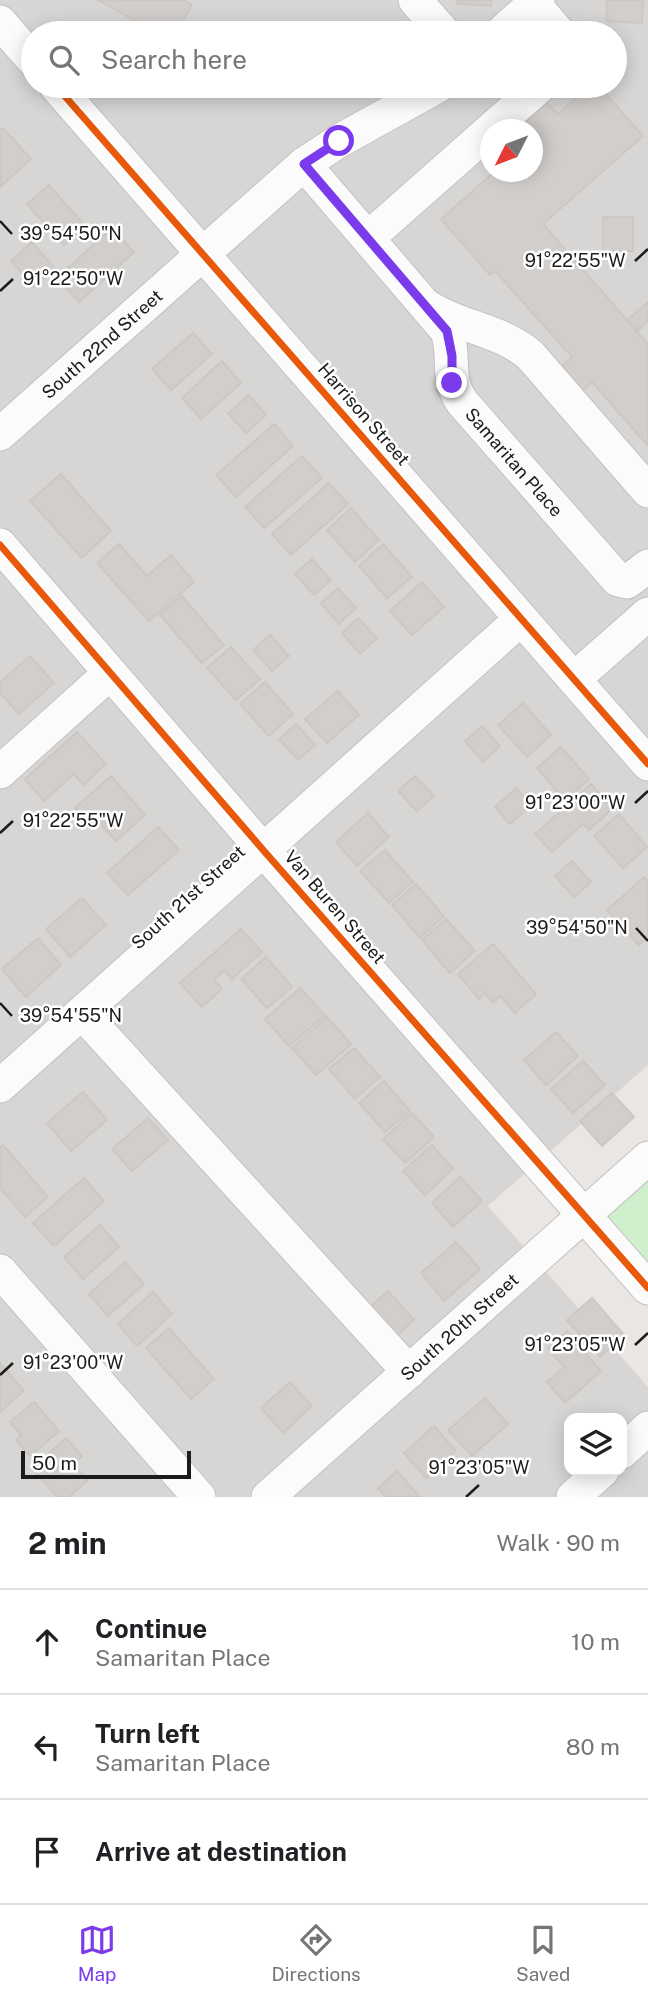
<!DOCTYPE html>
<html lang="en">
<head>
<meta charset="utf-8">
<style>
	body { margin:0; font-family:"Public Sans",sans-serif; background:#f2f2f2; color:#202124 }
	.controls { position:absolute; right:21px; bottom:21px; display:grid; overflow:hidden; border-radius:14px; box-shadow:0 4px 18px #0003 }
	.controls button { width:63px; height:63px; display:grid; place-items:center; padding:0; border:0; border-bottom:2px solid #e0e0e0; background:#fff; color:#202124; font:35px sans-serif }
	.compass { position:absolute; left:480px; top:119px; width:63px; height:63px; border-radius:50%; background:#fff; box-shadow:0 4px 18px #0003; rotate:228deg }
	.scale { position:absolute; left:21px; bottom:18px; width:170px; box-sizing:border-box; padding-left:7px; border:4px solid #1b1b1b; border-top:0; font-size:19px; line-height:24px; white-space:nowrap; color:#1b1b1b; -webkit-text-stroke:5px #fff; paint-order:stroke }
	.stop { position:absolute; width:21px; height:21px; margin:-16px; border:5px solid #7c3aed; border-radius:50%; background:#fff }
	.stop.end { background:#7c3aed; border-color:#fff; box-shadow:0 2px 7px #0008 }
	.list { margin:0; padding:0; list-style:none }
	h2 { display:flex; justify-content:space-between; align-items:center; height:91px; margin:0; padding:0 28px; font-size:30px }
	h2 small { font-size:23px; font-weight:400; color:#757577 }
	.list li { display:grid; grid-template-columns:46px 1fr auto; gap:21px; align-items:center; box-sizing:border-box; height:105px; padding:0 28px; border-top:2px solid #e0e0e0 }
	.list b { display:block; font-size:26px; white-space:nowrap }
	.list p { margin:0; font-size:23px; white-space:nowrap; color:#757577 }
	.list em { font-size:23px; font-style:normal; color:#757577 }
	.icon { flex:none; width:38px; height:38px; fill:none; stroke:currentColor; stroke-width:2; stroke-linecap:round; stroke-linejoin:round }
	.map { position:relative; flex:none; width:648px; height:1497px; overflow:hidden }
	.search { position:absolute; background:#fff; box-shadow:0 4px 18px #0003; left:21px; right:21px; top:21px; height:77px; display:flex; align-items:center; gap:18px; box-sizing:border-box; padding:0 24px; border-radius:38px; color:#757577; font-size:26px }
	.sheet { height:406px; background:#fff }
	nav { display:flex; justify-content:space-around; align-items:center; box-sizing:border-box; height:98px; border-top:2px solid #e0e0e0; background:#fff; font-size:19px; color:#757577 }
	nav a { display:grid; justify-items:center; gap:4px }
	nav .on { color:#7c3aed }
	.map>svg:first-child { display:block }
	.residential { fill:#d8d6d5; fill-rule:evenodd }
	.park { fill:#d0f0cd }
	.building { fill:#d2cecc; stroke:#ccc8c4; stroke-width:2 }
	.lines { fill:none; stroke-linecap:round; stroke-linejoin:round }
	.minor-casing { stroke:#c2c1bf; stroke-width:35 }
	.minor { stroke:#fcfbfb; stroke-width:33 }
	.cycleway-casing { stroke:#fff; stroke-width:11 }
	.cycleway { stroke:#e8590c; stroke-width:7 }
	.route { stroke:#7c3aed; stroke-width:9 }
	.ticks { fill:none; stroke:#1b1b1b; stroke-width:2.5 }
	.labels { text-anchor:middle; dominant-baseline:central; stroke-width:5; stroke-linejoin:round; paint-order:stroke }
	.street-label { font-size:18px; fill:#1b1b1b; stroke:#fff }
	.ticks-label { font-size:18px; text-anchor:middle; fill:#1b1b1b; stroke:#fff; stroke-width:5; stroke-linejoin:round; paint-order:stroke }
</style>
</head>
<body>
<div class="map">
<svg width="648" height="1497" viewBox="0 0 648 1497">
	<rect width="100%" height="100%" fill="#e9e6e3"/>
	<path class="residential" d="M0,0H648V1065L488,1206L648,1387V1497H0ZM33,33H615V86H33ZM490,130H532V172H490ZM569,1418H622V1471H569Z"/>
	<polygon class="park" points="648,1181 648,1266 606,1218"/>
	<g class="building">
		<polygon points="98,0 183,0 192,5 176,33 157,33"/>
		<polygon points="457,0 491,0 491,6 457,4"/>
		<polygon points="607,0 643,0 642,23 606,21"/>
		<polygon points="590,86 599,86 643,136 543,224 648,344 648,446 592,382 562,409 541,385 572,357 495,271 490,275 441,219 494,172 532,172 532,130 515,130 546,102 558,114"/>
		<polygon points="3,128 31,159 1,186 0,130"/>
		<polygon points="49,185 85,226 64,245 27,204"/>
		<rect x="603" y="217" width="30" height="34"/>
		<polygon points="112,228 134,252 79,302 57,278"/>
		<polygon points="32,242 55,269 34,287 11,261"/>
		<polygon points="648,302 648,320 637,331 627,320"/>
		<polygon points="193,333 212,354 171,390 152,369"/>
		<polygon points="222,361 241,383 201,419 182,398"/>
		<polygon points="249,395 266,415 246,433 228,413"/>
		<polygon points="274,424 293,446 236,497 216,475"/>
		<polygon points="302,456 322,478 264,528 245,507"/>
		<polygon points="61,474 111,531 82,558 30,501"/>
		<polygon points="329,483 348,504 291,555 272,534"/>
		<polygon points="351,508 379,540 355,562 327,530"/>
		<polygon points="119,544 147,576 171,555 194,582 149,621 97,563"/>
		<polygon points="383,544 412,577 387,598 359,566"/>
		<polygon points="312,559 331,580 314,595 295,574"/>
		<polygon points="422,582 444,607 412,635 390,611"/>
		<polygon points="338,588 356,608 339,624 321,603"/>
		<polygon points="182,596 224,645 202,663 160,615"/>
		<polygon points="358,618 377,638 360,654 342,633"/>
		<polygon points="270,635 289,656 272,671 253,650"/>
		<polygon points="231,647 260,679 236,700 207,668"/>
		<polygon points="30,656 54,683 19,714 0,693 0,682"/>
		<polygon points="265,682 293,714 269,736 240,704"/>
		<polygon points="338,691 359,715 327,743 305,719"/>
		<polygon points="523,703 551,735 527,757 498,725"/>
		<polygon points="296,724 315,745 298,760 279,739"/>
		<polygon points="482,726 500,746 483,762 465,741"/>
		<polygon points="77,732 106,764 83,785 74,774 44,801 25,779"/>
		<polygon points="561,747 589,779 565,801 537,768"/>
		<polygon points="111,776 145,815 116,841 98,821 92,827 75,808"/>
		<polygon points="415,776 434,796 417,811 398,791"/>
		<polygon points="591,784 613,808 589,830 583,824 552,852 535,834"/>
		<polygon points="516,788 531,805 510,824 495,807"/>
		<polygon points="368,813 389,837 357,866 336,842"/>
		<polygon points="619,814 647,847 623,868 594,836"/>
		<polygon points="158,827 179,850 128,895 107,873"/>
		<polygon points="385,850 413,882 389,903 360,871"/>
		<polygon points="572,861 591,882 574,897 555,876"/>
		<polygon points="644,877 648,881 648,937 639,945 607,910"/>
		<polygon points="416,884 444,916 420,938 392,905"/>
		<polygon points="82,898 106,925 70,957 46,929"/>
		<polygon points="446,919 475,951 450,973 422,940"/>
		<polygon points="241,929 262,952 232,979 224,970 214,980 222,989 202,1007 180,983"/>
		<polygon points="38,938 61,965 26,997 2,969"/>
		<polygon points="493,944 536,994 515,1013 500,996 493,1003 485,993 479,999 458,974"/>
		<polygon points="266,957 292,987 267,1008 241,979"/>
		<polygon points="300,988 325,1015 289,1046 265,1019"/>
		<polygon points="327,1017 351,1044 316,1075 292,1048"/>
		<polygon points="556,1032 578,1056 546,1085 524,1060"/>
		<polygon points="354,1048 380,1077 355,1099 329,1069"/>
		<polygon points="583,1061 605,1085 573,1113 551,1089"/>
		<polygon points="384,1081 410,1111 385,1132 359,1103"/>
		<polygon points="83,1092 107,1120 71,1151 47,1123"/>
		<polygon points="612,1093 634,1117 602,1146 580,1121"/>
		<polygon points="412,1113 434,1137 405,1163 383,1139"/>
		<polygon points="148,1118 168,1140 132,1171 112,1149"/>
		<polygon points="3,1145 48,1197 25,1217 0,1188 0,1148"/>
		<polygon points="432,1145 453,1169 425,1195 403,1171"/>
		<polygon points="460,1177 482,1201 453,1227 432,1203"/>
		<polygon points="84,1178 104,1201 54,1246 33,1223"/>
		<polygon points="100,1225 119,1247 83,1279 64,1257"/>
		<polygon points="456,1242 480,1269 444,1301 421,1273"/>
		<polygon points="125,1262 144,1284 108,1316 89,1294"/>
		<polygon points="388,1291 414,1320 391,1341 364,1313"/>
		<polygon points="153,1292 172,1314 137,1346 118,1324"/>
		<polygon points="592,1298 624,1335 600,1357 567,1320"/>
		<polygon points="169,1328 214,1379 191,1399 146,1348"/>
		<polygon points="567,1332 601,1371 565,1403 547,1382 564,1367 548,1348"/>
		<polygon points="0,1363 24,1391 0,1412"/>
		<polygon points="290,1382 312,1406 283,1433 261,1408"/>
		<polygon points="485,1398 508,1424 472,1456 448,1430"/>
		<polygon points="34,1402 59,1431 30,1456 16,1440 21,1435 10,1422"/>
		<polygon points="434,1426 456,1451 426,1478 404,1453"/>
		<polygon points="66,1438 82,1456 73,1464 88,1480 69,1497 57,1497 32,1468"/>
		<polygon points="397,1471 420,1497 386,1497 378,1488"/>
	</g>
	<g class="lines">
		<g class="minor-casing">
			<g id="minor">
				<polyline points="415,0 444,33"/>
				<polyline points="534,4 559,33"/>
				<polyline points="0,22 33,60"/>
				<polyline points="501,33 538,0"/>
				<polyline points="56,86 648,764"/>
				<path id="s1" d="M304,164L447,331C456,358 445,377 462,402L618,580L627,582L648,566"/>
				<polyline points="368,238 540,86"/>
				<path d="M430,308C463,328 500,330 530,355L648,491"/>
				<path id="s2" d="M0,434L304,164L339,141L438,86"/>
				<polyline points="0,545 264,851 648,1288"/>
				<polyline points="574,679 648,614"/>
				<polyline points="0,772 110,673"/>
				<polyline points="82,1013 409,1372"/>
				<polyline points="0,1086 521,619"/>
				<polyline points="0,1271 199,1497"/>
				<polyline points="622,1452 648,1428"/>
				<path id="s3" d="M268,1497L648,1158"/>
				<polyline points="573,1497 602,1471"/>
			</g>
		</g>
		<use href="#minor" class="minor"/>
		<g class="cycleway-casing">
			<g id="cycleway">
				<polyline points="56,86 648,764"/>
				<polyline points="0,545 264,851 648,1288"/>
			</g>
		</g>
		<use href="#cycleway" class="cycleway"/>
	</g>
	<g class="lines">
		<polyline class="route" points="339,141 304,164 447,331 452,356 452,383"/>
	</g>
	<path class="ticks" d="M0,221L12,234M635,261L648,249M0,291L13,279M635,803L648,791M0,833L13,821M636,928L648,941M0,1003L12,1016M635,1345L648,1333M0,1375L13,1363M466,1497L479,1485"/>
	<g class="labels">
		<g class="street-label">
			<text stroke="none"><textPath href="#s2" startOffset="136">South 22nd Street</textPath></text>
			<text transform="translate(364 414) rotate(49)">Harrison Street</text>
			<text stroke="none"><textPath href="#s1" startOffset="373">Samaritan Place</textPath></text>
			<text transform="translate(188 897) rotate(-42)">South 21st Street</text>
			<text transform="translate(335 907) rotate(49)">Van Buren Street</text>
			<text stroke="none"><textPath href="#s3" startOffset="256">South 20th Street</textPath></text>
		</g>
	</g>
	<g class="ticks-label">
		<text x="71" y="240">39°54'50"N</text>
		<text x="575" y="267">91°22'55"W</text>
		<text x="73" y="285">91°22'50"W</text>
		<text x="575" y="809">91°23'00"W</text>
		<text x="73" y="827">91°22'55"W</text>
		<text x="577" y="934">39°54'50"N</text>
		<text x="71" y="1022">39°54'55"N</text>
		<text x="575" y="1351">91°23'05"W</text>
		<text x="73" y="1369">91°23'00"W</text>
		<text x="479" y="1474">91°23'05"W</text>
	</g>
</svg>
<div class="controls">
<button><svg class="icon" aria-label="layers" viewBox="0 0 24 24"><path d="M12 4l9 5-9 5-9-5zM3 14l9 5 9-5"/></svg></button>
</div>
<svg class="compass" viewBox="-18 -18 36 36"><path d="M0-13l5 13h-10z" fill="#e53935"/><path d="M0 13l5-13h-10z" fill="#757577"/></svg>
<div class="scale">50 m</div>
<div class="stop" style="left:339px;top:141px"></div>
<div class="stop end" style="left:452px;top:383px"></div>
<div class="search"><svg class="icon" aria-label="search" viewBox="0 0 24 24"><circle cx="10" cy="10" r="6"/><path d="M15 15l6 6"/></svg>Search here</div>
</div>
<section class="sheet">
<h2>2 min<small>Walk · 90 m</small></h2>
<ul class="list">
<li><svg class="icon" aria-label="ahead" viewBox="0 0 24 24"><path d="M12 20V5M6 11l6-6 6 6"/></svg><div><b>Continue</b><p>Samaritan Place</p></div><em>10 m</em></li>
<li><svg class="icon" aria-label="left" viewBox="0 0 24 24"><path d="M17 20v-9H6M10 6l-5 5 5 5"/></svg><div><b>Turn left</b><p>Samaritan Place</p></div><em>80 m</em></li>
<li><svg class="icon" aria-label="arrive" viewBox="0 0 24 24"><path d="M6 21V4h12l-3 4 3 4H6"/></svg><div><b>Arrive at destination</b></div></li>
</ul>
</section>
<nav>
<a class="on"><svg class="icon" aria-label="map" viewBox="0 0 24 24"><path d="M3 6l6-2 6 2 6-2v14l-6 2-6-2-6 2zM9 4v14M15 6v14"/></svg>Map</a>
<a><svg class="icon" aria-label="directions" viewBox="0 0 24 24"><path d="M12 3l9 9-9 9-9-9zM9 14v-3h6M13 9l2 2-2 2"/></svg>Directions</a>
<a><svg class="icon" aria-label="saved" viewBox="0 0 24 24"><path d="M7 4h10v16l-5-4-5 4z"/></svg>Saved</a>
</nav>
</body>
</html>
